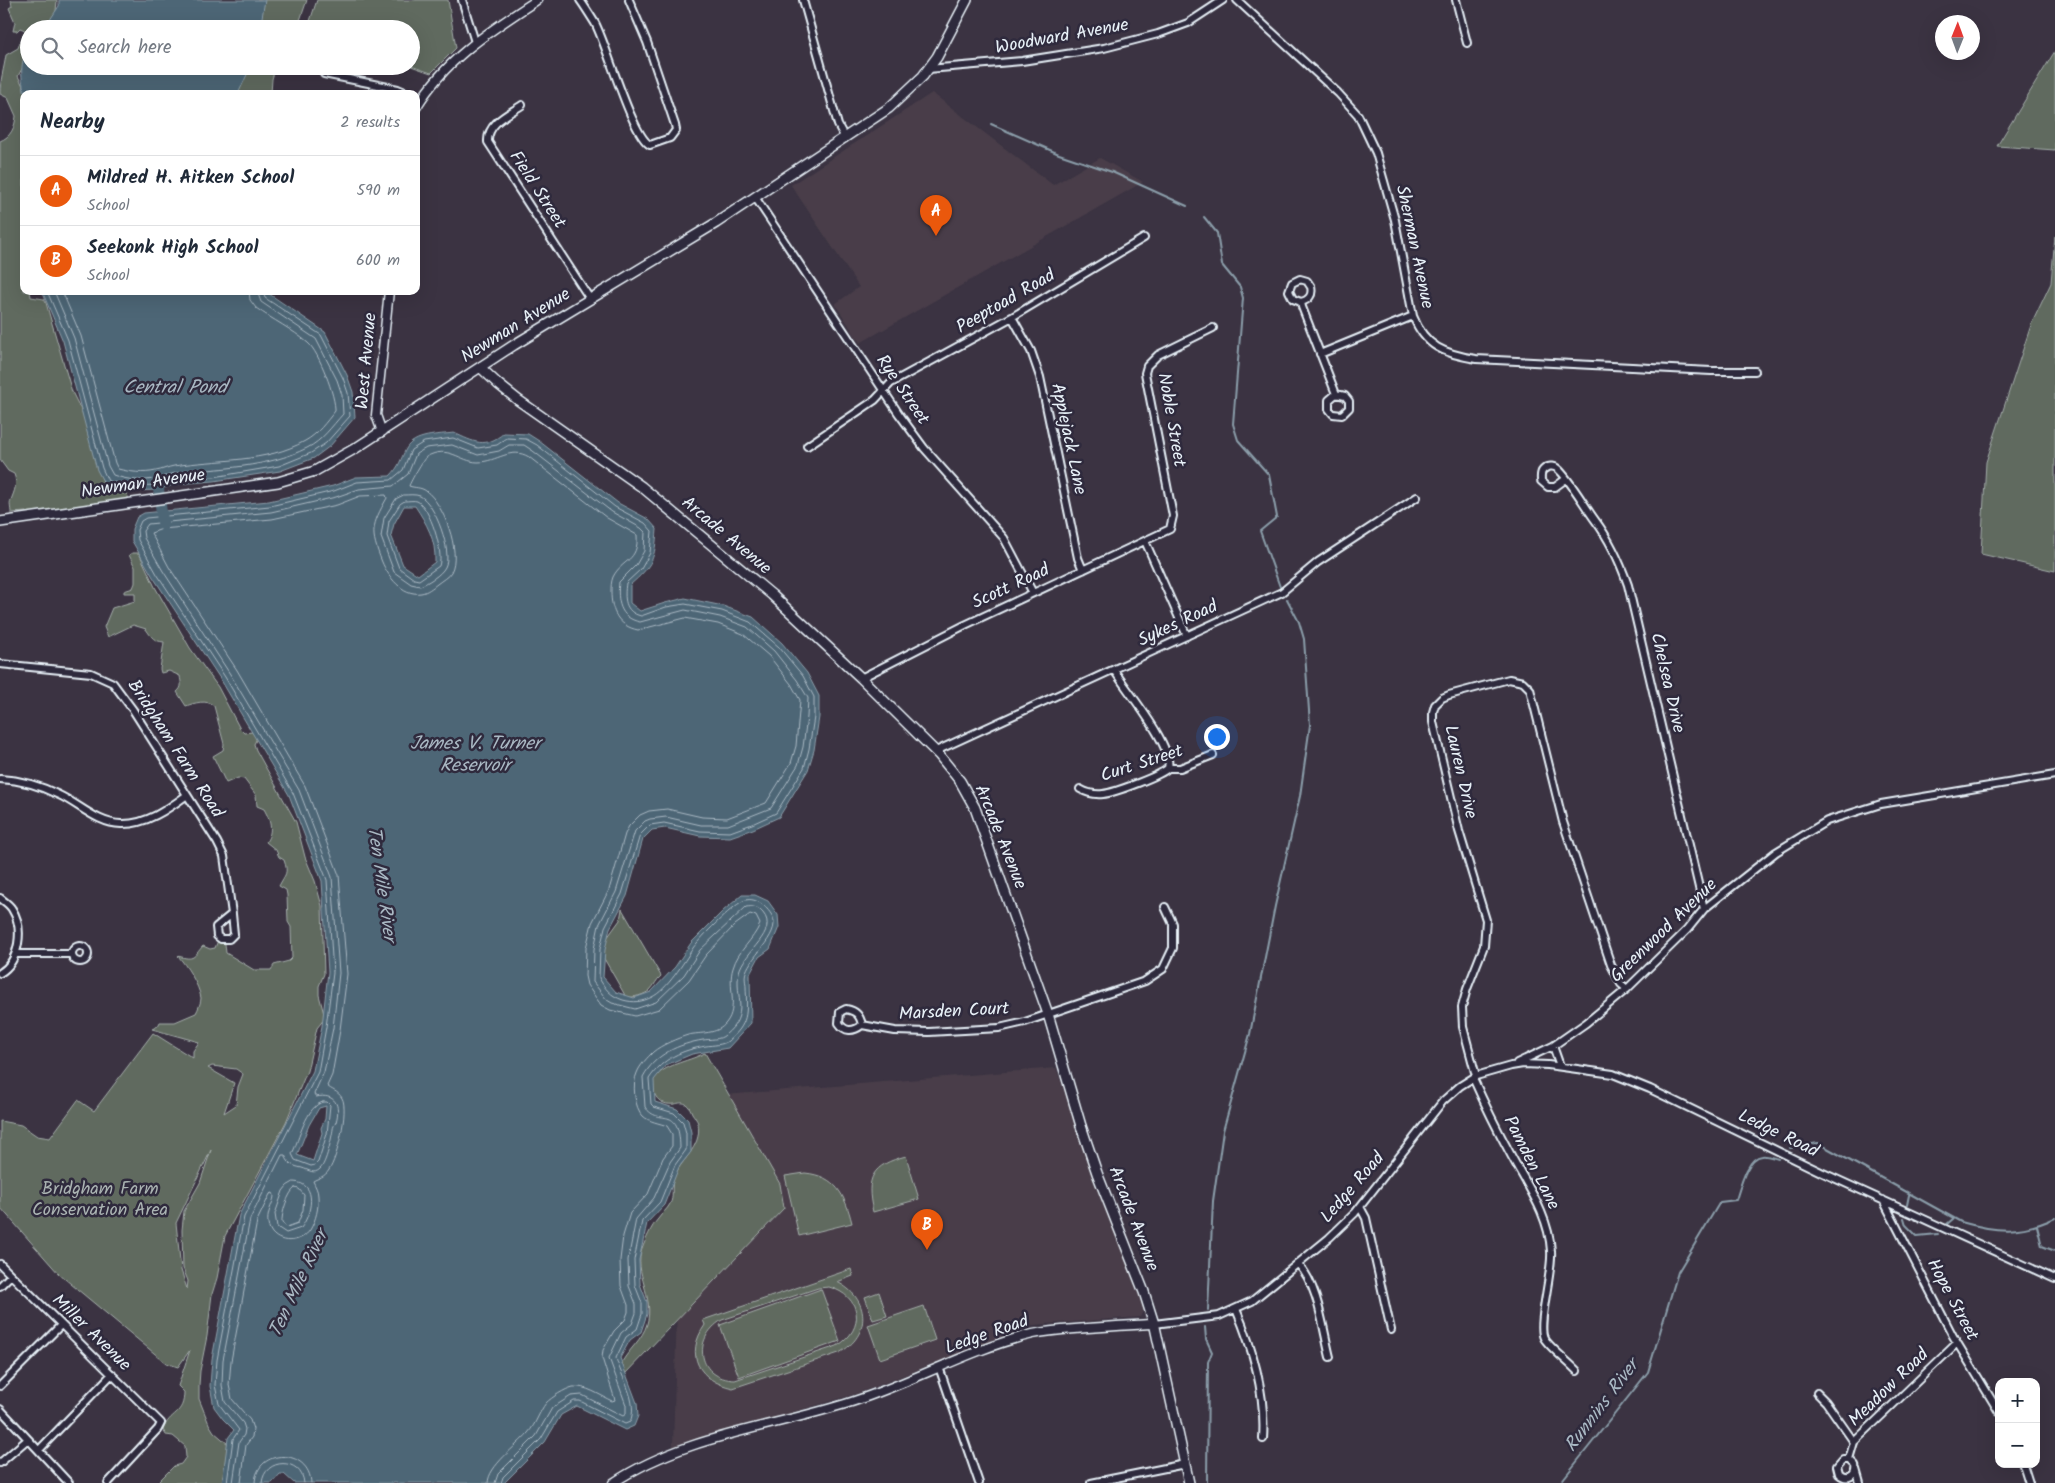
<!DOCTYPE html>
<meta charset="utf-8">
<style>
body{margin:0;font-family:Kalam,sans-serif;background:#f6f6f7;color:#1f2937}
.controls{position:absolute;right:15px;bottom:15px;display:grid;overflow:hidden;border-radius:10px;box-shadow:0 5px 20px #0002}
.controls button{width:45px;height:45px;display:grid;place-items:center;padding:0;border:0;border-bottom:1px solid #e0e1e3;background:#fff;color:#1f2937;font:25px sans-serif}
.compass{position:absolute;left:1935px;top:15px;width:45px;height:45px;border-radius:50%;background:#fff;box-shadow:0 5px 20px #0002;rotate:1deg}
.you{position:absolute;left:1216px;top:736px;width:18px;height:18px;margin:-12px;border:4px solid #fff;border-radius:50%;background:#1a73e8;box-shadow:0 0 0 8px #1a73e833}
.badge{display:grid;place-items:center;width:32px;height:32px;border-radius:50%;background:#ea580c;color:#fff;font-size:16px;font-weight:700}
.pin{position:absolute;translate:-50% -41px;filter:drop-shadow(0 1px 2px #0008)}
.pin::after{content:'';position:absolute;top:26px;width:18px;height:15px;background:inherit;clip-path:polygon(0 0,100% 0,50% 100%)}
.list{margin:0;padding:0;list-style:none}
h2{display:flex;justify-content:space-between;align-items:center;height:65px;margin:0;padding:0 20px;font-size:21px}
h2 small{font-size:16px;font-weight:400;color:#747a83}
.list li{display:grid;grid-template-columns:32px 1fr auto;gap:15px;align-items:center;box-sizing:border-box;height:70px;padding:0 20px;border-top:1px solid #e0e1e3}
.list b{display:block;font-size:19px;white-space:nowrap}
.list p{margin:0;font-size:16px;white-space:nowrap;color:#747a83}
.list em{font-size:16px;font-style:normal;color:#747a83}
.icon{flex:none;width:28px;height:28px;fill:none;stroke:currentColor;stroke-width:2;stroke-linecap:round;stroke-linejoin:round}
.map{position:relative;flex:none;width:2055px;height:1483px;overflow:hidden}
.search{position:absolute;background:#fff;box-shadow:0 5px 20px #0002;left:20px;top:20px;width:400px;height:55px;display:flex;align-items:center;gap:12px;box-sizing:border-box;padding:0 18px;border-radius:28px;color:#747a83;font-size:19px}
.panel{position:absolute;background:#fff;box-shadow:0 5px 20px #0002;left:20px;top:90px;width:400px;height:205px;border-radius:10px}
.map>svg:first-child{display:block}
.built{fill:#493e49}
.green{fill:#616a5e;stroke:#a4aeab;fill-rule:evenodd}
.water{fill:#4d6676;stroke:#8b9eaa;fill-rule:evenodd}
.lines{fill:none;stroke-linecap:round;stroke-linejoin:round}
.shore{stroke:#aab9c4;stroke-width:1}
.stream{stroke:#8b9eaa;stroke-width:2}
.river{stroke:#4d6676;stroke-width:11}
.minor-casing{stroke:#e8f1f8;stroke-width:10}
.tertiary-casing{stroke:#e8f1f8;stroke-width:11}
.secondary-casing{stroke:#e8f1f8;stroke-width:12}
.minor{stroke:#2f2a3d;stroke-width:6}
.tertiary{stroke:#2f2a3d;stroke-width:8}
.secondary{stroke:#2f2a3d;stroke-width:9}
.labels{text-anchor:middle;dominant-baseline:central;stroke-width:5;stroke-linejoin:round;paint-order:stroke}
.street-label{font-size:18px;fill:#e8f1f8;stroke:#2f2a3d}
.park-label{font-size:18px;fill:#abb4b3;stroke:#2f2a3d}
.water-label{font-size:19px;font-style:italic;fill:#aab9c4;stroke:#2f2a3d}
</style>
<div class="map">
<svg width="2055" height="1483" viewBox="0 0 2055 1483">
<rect width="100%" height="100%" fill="#3b3342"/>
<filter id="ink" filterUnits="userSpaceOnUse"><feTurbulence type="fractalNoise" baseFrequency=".02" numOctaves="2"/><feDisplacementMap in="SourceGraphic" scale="10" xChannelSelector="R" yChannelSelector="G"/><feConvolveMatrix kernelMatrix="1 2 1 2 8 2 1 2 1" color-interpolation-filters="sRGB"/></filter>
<g filter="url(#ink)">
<path class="built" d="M932,93L1053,185L1100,158L1143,182L860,343L835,304L859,287L791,185Z
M1056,1068L1144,1309L1140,1317L1032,1325L859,1393L673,1447L677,1309L782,1198L725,1095Z"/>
<path class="green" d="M11,0H57L56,11L51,29H29V56L18,76L27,94H24V291H30L31,297L44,299L46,303L72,392L86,420L102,476L103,486L113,492L127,494L130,503L23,522L26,512L11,513C11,509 9,503 11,500C14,492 18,484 14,474L8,471L0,460V141C11,137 15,127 16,116L8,98L0,94C0,80 4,69 6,55L18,48L25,30L20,28L17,31H13L15,22L9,8L12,6Z
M257,0H307L297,29H258Z
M317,0H448L456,48L431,73L411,66V29H313L308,27Z
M2055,51V150L1997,146Z
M249,66H276L272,79L271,94H232Z
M2055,236V571L1981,554L1986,462L2031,325L2051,283Z
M132,553H139L155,587L190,648L218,687L240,729L244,733L252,732L257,738L254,744L256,750L296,822L305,857L315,881L322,906L324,974L319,986V995L325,1018L317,1028L307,1071L286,1122L225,1236L217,1278L212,1294L207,1336L200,1371L199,1385V1399L209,1424L214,1432L228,1444L222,1483H157L174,1466L181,1464L186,1457L185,1446L173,1436L166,1435L163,1430C170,1411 184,1416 184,1392L178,1386L190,1350L178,1367L166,1363L59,1274L0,1207V1121L21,1125L37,1136L50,1138L78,1100L94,1111L153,1033L193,1058V1051L199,1042L152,1029L158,1026L160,1022H175L196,1013C198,1009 201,1003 201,998C199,985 186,965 178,956C195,961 193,957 203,946L210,949L215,948L219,938L227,941L225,944L226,953L254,970H271L274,965L289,961L292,958L291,927L288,922L287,895L286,890L279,886C285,874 289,874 284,860L279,857L276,850L266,842C274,830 270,820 264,809L257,806L256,795L244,779L238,778L226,783L213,756L223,750L224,744L214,706C207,699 194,703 186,706L177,692C183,687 181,683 180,676L169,671L161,673L160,669L164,642C154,641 152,638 146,629L133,625L108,637L104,627L112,608L135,601V593H124V591L133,588L135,583V567L129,555ZM212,1066L236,1069L243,1074L238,1087L236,1105L224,1113L234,1083L208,1068ZM211,1150L200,1183L184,1211L182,1230L183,1268L188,1281L187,1289L181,1270L176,1223Z
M622,909L661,976C656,980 655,985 650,990C645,995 633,998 626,997L602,955L607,938L620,920Z
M705,1053L780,1184L784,1208L624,1375L622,1362C630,1348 642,1340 647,1324C655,1297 633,1272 642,1249C646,1239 651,1227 658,1219C662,1213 667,1210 670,1204C674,1197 671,1189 673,1181C678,1160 703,1149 698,1123C697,1120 694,1116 692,1113C691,1110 689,1106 686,1104C682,1102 679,1103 675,1104C658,1106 653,1095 651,1081C666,1063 685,1063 705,1053Z
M906,1156L919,1199L873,1212C865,1177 872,1165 906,1156Z
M805,1173C836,1176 845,1195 852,1223L799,1236L785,1176Z
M851,1269L853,1276L837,1282C870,1298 872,1335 839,1353L733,1388C699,1381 684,1355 705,1325L703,1320ZM829,1287C862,1296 866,1329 837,1346L735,1380C698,1379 691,1339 722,1320L818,1288Z
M821,1289L840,1341L739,1377L720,1325Z
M879,1292L887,1316L873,1320L865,1297Z
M924,1306L935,1340L880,1359L868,1325Z"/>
<path class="water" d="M59,0H265L260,29H44L59,6Z
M29,48V66H251L238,94H25C21,80 19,60 29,48Z
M42,291H265L325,332L347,375L353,392L355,417L330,446L314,458L280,471L214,481L176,484L158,490L129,491L105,485L97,470L63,341Z
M454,433C474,442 485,449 504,433L528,434L539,441L618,503L648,519L657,529C655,559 653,565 630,585V603L640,611L665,603L685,598L723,606L753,617L782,643L807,673L819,696V717L814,750L808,770L779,817L753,829L730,837L700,836L665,828L652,830L643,839L627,896L610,928L605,950L603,977L616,992L634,998L651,992L675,967L691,943L723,911L742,895H755L768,901L778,915L779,927L770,949L759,957L750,974L751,1023L728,1048L692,1054L666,1065L654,1080L655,1102L677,1109L688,1120L691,1132V1152L679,1167L664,1205L647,1223L639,1260L640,1284L647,1302V1314L641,1332L630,1340L620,1358L637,1403L638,1416L634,1426L625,1430L577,1406L561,1415L545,1442L504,1483H294L284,1474H280L272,1483H222L228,1438L234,1430L223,1419L214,1407L210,1386L212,1359L239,1215L313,1071L322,1026L328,972L322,881L289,795L221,680L153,577L132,541V529L137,517L144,513L269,501L333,486L356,477L390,476C400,466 400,460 406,449C414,434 439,435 454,433ZM404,506H415C427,524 436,540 435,562L418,575L403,565L391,535L394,524ZM326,1106L325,1119L321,1128L322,1133L313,1161L297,1155L309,1125L319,1108Z"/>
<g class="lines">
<path class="shore" d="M47,291L68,340L102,468L108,481L130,486L156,485L176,479L214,477L279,466L311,453L326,443L350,416L348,393L343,378L321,335L265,298L263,291
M54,291L74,338L108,466L113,475C127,480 143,482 158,478C164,477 170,474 176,473C220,468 267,468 307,448C322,441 332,426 343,414L342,395L337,380L316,339L261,302L257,291
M62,291L81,336L115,463L118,469C130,472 143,474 156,471C162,470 168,467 174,466C217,459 266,463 305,441C318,434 326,422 335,411C336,397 319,352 308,343C292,329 273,320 256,308L250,300L249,291
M404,495C409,495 415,494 420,496C435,503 453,553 445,567C441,575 427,583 420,586L411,584L394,572L381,537L384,518L396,499Z
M405,501C408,501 414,500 417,501C430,507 444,552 439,566L419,580L414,579L399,568L387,536L389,521L400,504Z
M323,1102H327L330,1105L327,1134L318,1162L315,1165L311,1166L295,1160L292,1154C299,1140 306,1106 323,1102Z
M294,1182C319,1183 311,1215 301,1228L286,1233L277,1227L275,1214L283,1191L287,1186Z
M295,1188L299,1189L304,1195L303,1210L298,1223L287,1227L282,1223C281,1215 288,1192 295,1188Z
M227,1483L233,1439L239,1430L219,1404L215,1385L217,1360L244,1217L318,1072L326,1027L333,973L327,880L293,793L225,677L157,574L138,540L137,530L141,521L146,518L270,506L334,491L357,482L391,480L403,470L411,450L424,442L453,438L478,448L497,445L507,438L526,439L537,445L615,507L645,523L652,531L650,553L641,569L626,583C624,598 624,612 641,616L666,607L685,604L722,611L750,622L779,647L803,676L814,697V717L809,749L804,768L776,813L752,824L730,832L700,831L664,823L650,825L640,835L622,894L605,927L600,949L599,978C605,989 611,996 623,1000C634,1003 642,1002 652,997C667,990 684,962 693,948C701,937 731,907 743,901C754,896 765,905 771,914C784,932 751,955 746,972C744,977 746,983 746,987C747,1013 749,1024 728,1041C723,1045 713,1045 706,1046C682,1050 663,1058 649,1079L651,1104L654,1107L674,1113L683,1122L686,1133V1150L675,1165L660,1202L642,1221L634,1260L635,1285L642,1303V1314L637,1329L626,1337L616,1358C621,1377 639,1402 630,1422L625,1424L580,1401H574L557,1412L541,1439L503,1477L501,1483
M233,1483L239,1442L244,1435L245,1429L243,1423L225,1402L222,1385L223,1360L250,1219L282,1155H285C289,1165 293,1166 302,1168C309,1170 314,1175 320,1169C326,1164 332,1137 333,1129C333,1127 335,1124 336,1122C341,1105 335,1093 316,1097L314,1094L324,1072L333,1028L339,973L332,877L299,790L230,674L163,571L144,538L143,531L148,524L271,512L336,497L359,489L393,486L408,474L416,454L426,448L452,445L478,455L499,451L509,445H524L533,451L612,512L641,528L645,532L644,551L636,565L619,582C617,600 619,618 640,622L685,610L720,617L747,627L774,651L797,680L808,698L807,717L803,747L798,765L771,808L728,825H701L666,817L650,819L645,821L635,831L616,892L599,925L594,949L593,982L607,1000L612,1003L635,1009L656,1002L684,975L700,950L746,907C753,906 758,907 763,913C779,932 744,951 739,972C734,997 751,1014 725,1035C720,1040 710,1039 703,1040C679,1044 655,1054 643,1077L645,1107C660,1128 679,1102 680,1148L670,1162L654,1198L636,1219L628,1260L629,1286L636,1304V1313L632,1324L621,1333L609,1358L626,1405V1414L623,1416L582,1395L571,1396L552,1408L536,1436L498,1474L495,1483
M241,1483L246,1445L252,1437L253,1429L250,1420L232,1399L229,1385L231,1361L257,1221L270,1194L273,1193C278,1200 260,1216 272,1233C282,1245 302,1242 310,1230C316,1220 319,1207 318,1196C318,1190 315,1186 313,1181C318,1178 325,1177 329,1170C337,1159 349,1110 342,1098C338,1091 331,1090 327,1086L332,1075L340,1030L347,974L339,875L305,786L237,670L169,567L151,533L162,529L272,519L337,505L360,496L386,495L387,498C371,526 370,532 382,562C388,576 402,596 421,593C427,592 432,588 437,584C442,580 448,577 451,572C462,552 443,503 426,491C421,487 414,488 409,486C410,482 424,458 426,457C449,444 460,462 478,462C497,462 511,446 529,457L607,518L637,535C639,562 622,559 613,577C611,582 611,587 611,592C611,611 618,626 638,630L685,618L718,624L743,634L769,656L791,684L800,700L796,746L791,763L766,803L727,818L702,817L667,809L649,811L640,815L629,826L625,834L609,890L592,923L586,948L585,976L587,985L601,1005L610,1010L635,1016L659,1009L689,980L706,955L735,925L750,914L756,916L760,924C753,941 738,950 733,968C727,986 739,1007 726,1023C717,1035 701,1032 688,1035C678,1038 661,1045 653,1052C648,1057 640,1065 637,1073C632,1083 634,1108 643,1116C649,1122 660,1123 667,1126L672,1134V1146L663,1158L648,1194L630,1213L623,1236L620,1260L621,1286L628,1305V1312L625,1320L614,1331L603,1350L602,1358L615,1400L612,1401C601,1396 585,1385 573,1387C565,1389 552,1397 546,1403C539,1412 536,1424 528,1433C517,1446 488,1466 488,1483
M255,1483C256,1447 310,1448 311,1483
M262,1483C264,1457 302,1457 304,1483"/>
<path class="stream" d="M991,124L1059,154L1112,172L1187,206
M1204,217L1217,233L1222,265L1240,287L1243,298L1233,424L1238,440L1269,475L1277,517L1260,531L1280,587
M1790,1148L1818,1143L1961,1222C1996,1232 2021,1234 2055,1218
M1907,1205L1909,1195
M1904,1218L1906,1225L1917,1236L1938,1234
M1946,1225L1954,1218
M2037,1226L2042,1246L2055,1251
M1208,1310L1213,1201L1223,1131L1250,1034L1275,906L1300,796L1310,725L1304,639L1299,622L1287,599
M1205,1327L1206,1339L1212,1352L1208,1362L1207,1483
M1560,1483L1648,1372L1678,1272L1720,1202L1736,1200C1740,1188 1747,1157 1762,1156C1767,1155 1773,1158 1778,1159"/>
<path class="river" d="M157,477L163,525"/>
<g class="minor-casing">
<path id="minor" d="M462,0L475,42
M580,0C585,7 590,15 595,23C607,45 632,136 650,145L670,138L676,130L675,125L647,42L629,0
M803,0L838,125L845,138
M1237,0L1338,93L1358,115L1376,153L1395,220L1413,316C1425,347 1445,354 1476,359L1711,371H1755
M1456,0L1467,43
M928,69L1022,61L1104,48L1158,34L1188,23L1223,0
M324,74L398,89L410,94
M522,105C509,114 487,123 488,142L590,299
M755,197L899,414L924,448L1004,538L1033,593
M1301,302L1293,299L1289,291L1292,283L1300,279L1307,281L1311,287C1313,295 1309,300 1301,302L1302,307L1336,394L1345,396L1349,401V408L1342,415L1333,414L1329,409V400L1336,394
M1012,317L1031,351L1040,377L1078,558L1083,570
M1320,354L1413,316
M807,446L875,400L891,383L1012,317L1144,238
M1566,479L1555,487H1548L1541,481C1541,477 1540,473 1543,470C1547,466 1554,465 1558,469C1568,477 1586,508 1595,520C1610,540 1620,562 1628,585L1704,909
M1145,541L1187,636
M0,664L91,673L113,683L133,710L217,842L224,856L232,914
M1114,670C1126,690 1174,746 1168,768
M861,678L965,625L1170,529L1173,516L1145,373L1147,366L1158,355L1213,328
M936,751L1282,592L1318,562L1417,497
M0,779C20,780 41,786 59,795C79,804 98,824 121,824C146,825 168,809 187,795
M1080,789C1087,793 1094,795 1103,794C1114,793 1162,775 1168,768H1180L1213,755
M0,898C4,901 9,904 12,909C24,928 20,961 0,973
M232,914L234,934L229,939H221L217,936L216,927Z
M72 954a8 8 0 1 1 16 0a8 8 0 1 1-16 0Z
M17,954H72
M862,1025C860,1015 856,1011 846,1009L840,1012L839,1023C845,1032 853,1032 862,1025L895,1031L929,1032L999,1028L1025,1022L1145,981L1163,969L1173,948V924L1165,907
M1553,1046L1560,1066
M1517,1063L1553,1046L1586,1023L1627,989L1687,930L1704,909L1776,852L1827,821L1881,804L2055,775
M1476,1076L1463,1027L1462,1007L1467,989L1484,946L1486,920L1459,831L1433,722V712L1435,705L1442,698L1449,695L1509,679L1523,682L1530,689L1563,822L1611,965L1621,984L1627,989
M1473,1078C1485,1105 1498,1131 1512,1157C1528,1187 1549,1216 1551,1251C1553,1272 1537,1324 1544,1338C1549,1347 1570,1363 1577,1371
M1883,1200L1953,1336L1999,1412
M1360,1207L1366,1218L1391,1330
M0,1264L161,1423L158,1429L108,1483
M1298,1264C1318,1284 1323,1329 1330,1357
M0,1286L11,1275
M1236,1309C1253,1349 1266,1395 1263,1439
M1154,1324L1219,1316L1252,1301L1329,1238L1355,1213L1443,1101L1460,1086L1476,1076L1511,1066L1523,1064L1548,1065L1613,1074L1650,1089L1821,1172L2055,1279
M939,1367L979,1483
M0,1386L61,1325
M1817,1393L1826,1402L1854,1442
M0,1409L69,1483
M39,1450L112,1374
M1849,1459L1855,1465C1857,1476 1847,1481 1839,1474L1837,1466L1843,1459H1849L1854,1442L1957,1343
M0,1463L28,1439
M2023,1464L2029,1483
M1856,1469L1860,1483
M1091,1483L1185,1464"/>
</g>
<g class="tertiary-casing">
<path id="tertiary" d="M416,108C445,59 491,30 537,0
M382,432L376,415L389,291
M613,1483C682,1437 768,1428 845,1404C909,1385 968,1349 1033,1334C1047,1331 1061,1330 1075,1329C1101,1327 1128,1325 1154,1324"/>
</g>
<g class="secondary-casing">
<path id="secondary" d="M480,367L498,384L518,400L642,487L772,595L861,678L939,755L960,781L975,808L1048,1014L1081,1126L1097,1173L1144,1292L1155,1327L1189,1483
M0,522L278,482L315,471L356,448L514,345L716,223L889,108L923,76L937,57L967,0"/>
</g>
<use href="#minor" class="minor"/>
<use href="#tertiary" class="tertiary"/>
<use href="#secondary" class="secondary"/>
</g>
</g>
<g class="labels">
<g class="street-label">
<text transform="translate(1062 37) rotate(-10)">Woodward Avenue</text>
<text transform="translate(537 190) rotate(57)">Field Street</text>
<text transform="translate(1414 247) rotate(78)">Sherman Avenue</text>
<text transform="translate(1006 302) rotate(-30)">Peeptoad Road</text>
<text transform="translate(516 326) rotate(-32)">Newman Avenue</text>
<text transform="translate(367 361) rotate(-85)">West Avenue</text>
<text transform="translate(902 390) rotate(56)">Rye Street</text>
<text transform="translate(1171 420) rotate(80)">Noble Street</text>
<text transform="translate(1068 439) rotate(78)">Applejack Lane</text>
<text transform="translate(143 484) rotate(-8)">Newman Avenue</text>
<text transform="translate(726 536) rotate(40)">Arcade Avenue</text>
<text transform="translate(1011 587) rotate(-25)">Scott Road</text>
<text transform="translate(1178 624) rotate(-25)">Sykes Road</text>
<text transform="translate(1667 683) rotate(77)">Chelsea Drive</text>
<text transform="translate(175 749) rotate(57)">Bridgham Farm Road</text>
<text transform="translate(1142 764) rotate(-18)">Curt Street</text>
<text transform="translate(1460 772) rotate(77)">Lauren Drive</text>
<text transform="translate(1000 837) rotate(68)">Arcade Avenue</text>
<text transform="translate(1664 931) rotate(-44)">Greenwood Avenue</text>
<text transform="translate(954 1012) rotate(-3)">Marsden Court</text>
<text transform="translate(1778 1134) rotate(26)">Ledge Road</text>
<text transform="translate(1531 1163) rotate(63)">Pamden Lane</text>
<text transform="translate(1353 1188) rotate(-49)">Ledge Road</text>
<text transform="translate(1133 1219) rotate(69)">Arcade Avenue</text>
<text transform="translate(1952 1300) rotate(62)">Hope Street</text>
<text transform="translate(91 1333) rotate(44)">Miller Avenue</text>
<text transform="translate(987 1335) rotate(-19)">Ledge Road</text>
<text transform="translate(1889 1388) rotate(-44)">Meadow Road</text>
</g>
<g class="park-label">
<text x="100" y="1189">Bridgham Farm<tspan x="100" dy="21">Conservation Area</tspan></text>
</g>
<g class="water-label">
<text x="175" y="388">Central Pond</text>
<text x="475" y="744">James V. Turner<tspan x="475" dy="22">Reservoir</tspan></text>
<text transform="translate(381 884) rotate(82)">Ten Mile River</text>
<text transform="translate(299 1284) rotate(-65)">Ten Mile River</text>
<text transform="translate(1602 1406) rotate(-53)">Runnins River</text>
</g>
</g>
</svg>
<div class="controls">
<button>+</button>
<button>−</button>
</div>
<svg class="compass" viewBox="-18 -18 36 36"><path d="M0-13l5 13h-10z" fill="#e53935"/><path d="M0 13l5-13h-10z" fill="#747a83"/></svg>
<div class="you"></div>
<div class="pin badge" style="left:936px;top:236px">A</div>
<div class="pin badge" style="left:927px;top:1250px">B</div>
<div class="search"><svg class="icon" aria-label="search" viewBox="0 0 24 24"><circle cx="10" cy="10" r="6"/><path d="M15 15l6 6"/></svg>Search here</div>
<section class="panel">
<h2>Nearby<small>2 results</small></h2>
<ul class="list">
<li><span class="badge">A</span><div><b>Mildred H. Aitken School</b><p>School</p></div><em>590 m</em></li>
<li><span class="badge">B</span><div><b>Seekonk High School</b><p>School</p></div><em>600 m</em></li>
</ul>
</section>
</div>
